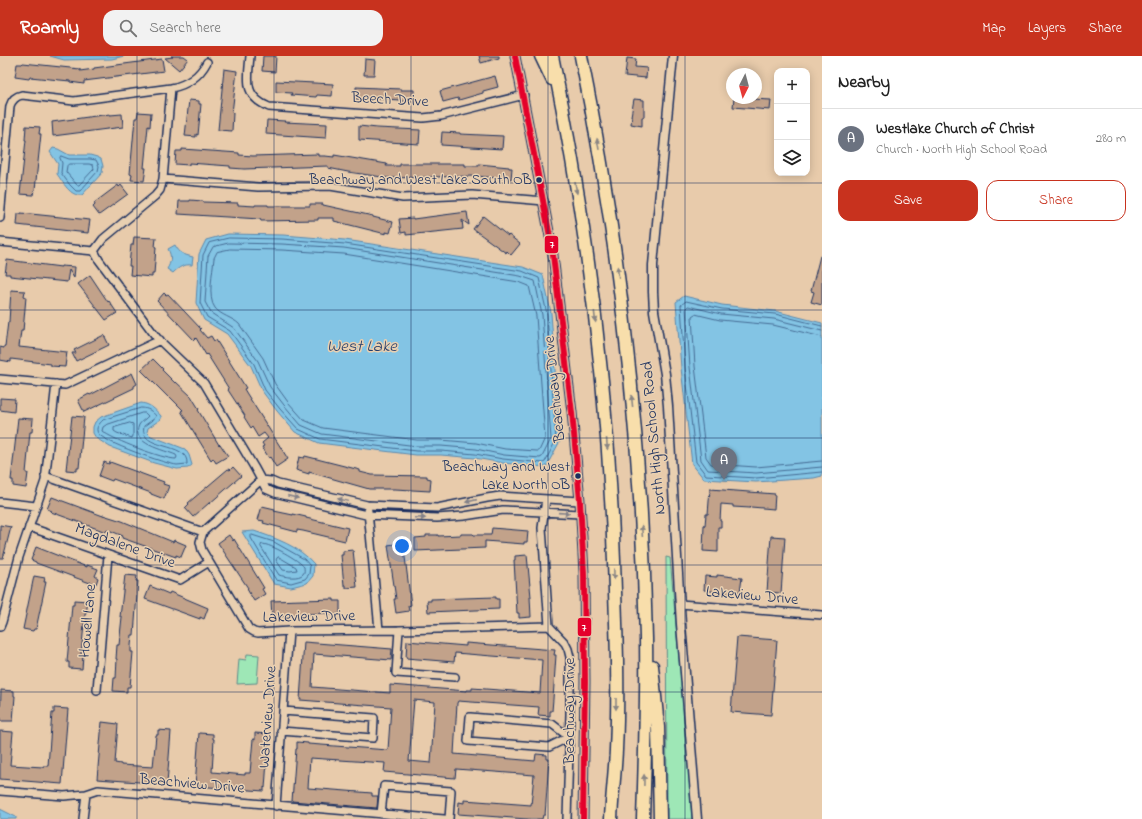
<!DOCTYPE html>
<meta charset="utf-8">
<style>
body{margin:0;font-family:"Indie Flower",sans-serif;background:#f2f2f2;color:#222}
.controls{position:absolute;right:12px;top:12px;display:grid;overflow:hidden;border-radius:8px;box-shadow:0 2px 10px #0003}
.controls button{width:36px;height:36px;display:grid;place-items:center;padding:0;border:0;border-bottom:1px solid #e0e0e0;background:#fff;color:#222;font:20px sans-serif}
.compass{position:absolute;left:726px;top:12px;width:36px;height:36px;border-radius:50%;background:#fff;box-shadow:0 2px 10px #0003;rotate:186deg}
.you{position:absolute;left:402px;top:490px;width:14px;height:14px;margin:-10px;border:3px solid #fff;border-radius:50%;background:#1a73e8;box-shadow:0 0 0 6px #1a73e833}
.badge{display:grid;place-items:center;width:26px;height:26px;border-radius:50%;background:#c8321e;color:#fff;font-size:13px;font-weight:700}
.pin{position:absolute;translate:-50% -33px;filter:drop-shadow(0 1px 2px #0008)}
.pin::after{content:'';position:absolute;top:21px;width:14px;height:12px;background:inherit;clip-path:polygon(0 0,100% 0,50% 100%)}
.list{margin:0;padding:0;list-style:none}
h2{display:flex;justify-content:space-between;align-items:center;height:52px;margin:0;padding:0 16px;font-size:17px}
h2 small{font-size:13px;font-weight:400;color:#767676}
.list li{display:grid;grid-template-columns:26px 1fr auto;gap:12px;align-items:center;box-sizing:border-box;height:60px;padding:0 16px;border-top:1px solid #e0e0e0}
.list b{display:block;font-size:15px;white-space:nowrap}
.list p{margin:0;font-size:13px;white-space:nowrap;color:#767676}
.list em{font-size:13px;font-style:normal;color:#767676}
.actions{display:flex;gap:8px;padding:12px 16px}
.actions a{flex:1;padding:9px 0;border:1px solid #c8321e;border-radius:12px;text-align:center;font-size:14px;color:#c8321e}
.actions .main{background:#c8321e;color:#fff}
.icon{flex:none;width:22px;height:22px;fill:none;stroke:currentColor;stroke-width:2;stroke-linecap:round;stroke-linejoin:round}
.map{position:relative;flex:none;width:822px;height:763px;overflow:hidden}
header{display:flex;align-items:center;gap:24px;box-sizing:border-box;height:56px;padding:0 20px;background:#c8321e;color:#fff}
header strong{font-size:19px}
nav{display:flex;gap:22px;margin-inline-start:auto;font-size:14px}
.search{width:280px;height:36px;background:#f2f2f2;display:flex;align-items:center;gap:10px;box-sizing:border-box;padding:0 14px;border-radius:12px;color:#767676;font-size:15px}
main{display:flex}
aside{flex:1;background:#fff}
.map>svg:first-child{display:block}
.green{fill:#9ee7b6;stroke:#5c8b8a}
.water{fill:#83c4e4;stroke:#5988ae}
.lines{fill:none;stroke-linecap:round;stroke-linejoin:round}
.shore{stroke:#456b94;stroke-width:1}
.building{fill:#c2a28a;stroke:#1b2f5e;fill-rule:evenodd}
.minor-casing{stroke:#1b2f5e;stroke-width:10}
.tertiary-casing{stroke:#1b2f5e;stroke-width:11}
.motorway-casing{stroke:#1b2f5e;stroke-width:15}
.minor{stroke:#e9d0b1;stroke-width:7}
.tertiary{stroke:#e9d0b1;stroke-width:8}
.motorway{stroke:#f8deab;stroke-width:12}
.bus-1-casing{stroke:#e9d0b1;stroke-width:9}
.bus-1{stroke:#e4002b;stroke-width:6}
.oneway{fill:#8a8684}
.oneway2{fill:#828088}
.grid{fill:none;stroke:#1b2f5e;stroke-width:1;stroke-opacity:0.55}
.bus-dot{fill:#1b2f5e;stroke:#e9d0b1;stroke-width:1.5}
.labels{text-anchor:middle;dominant-baseline:central;stroke-width:3;stroke-linejoin:round;paint-order:stroke}
.bus-label{font-size:15px;fill:#1b2f5e;stroke:#e9d0b1;text-anchor:end}
.street-label{font-size:16px;fill:#1b2f5e;stroke:#e9d0b1}
.water-label{font-size:17px;font-style:italic;fill:#253e6b;stroke:#e9d0b1}
.line-badge{stroke:#e9d0b1;stroke-width:1.5}
.badge-label{font-size:11px;text-anchor:middle;font-weight:bold;fill:#fff}
</style>
<header>
<strong>Roamly</strong>
<div class="search"><svg class="icon" aria-label="search" viewBox="0 0 24 24"><circle cx="10" cy="10" r="6"/><path d="M15 15l6 6"/></svg>Search here</div>
<nav><a>Map</a><a>Layers</a><a>Share</a></nav>
</header>
<main>
<div class="map">
<svg width="822" height="763" viewBox="0 0 822 763">
<rect width="100%" height="100%" fill="#e8cbab"/>
<filter id="ink" filterUnits="userSpaceOnUse"><feTurbulence type="fractalNoise" baseFrequency=".025" numOctaves="2"/><feDisplacementMap in="SourceGraphic" scale="8" xChannelSelector="R" yChannelSelector="G"/><feConvolveMatrix kernelMatrix="1 2 1 2 8 2 1 2 1" color-interpolation-filters="sRGB"/></filter>
<g filter="url(#ink)">
<path class="green" d="M666,501L670,502L687,692L692,763H667Z
M247,598L259,599L257,627L237,628L239,603L246,604Z"/>
<path class="water" d="M50,0H124L112,3L64,4Z
M53,92L58,93L69,99H90L97,101L101,103L103,110L102,117L82,139C70,141 63,126 57,118L58,108L50,96Z
M228,178L283,179L345,184L523,211L543,219L551,257L560,385L546,411L503,407L475,402L441,399H416L319,387L295,376L277,355L262,335L251,310L227,278L204,264L196,247L199,198L206,184Z
M175,189C179,197 184,199 193,201L192,209C184,208 179,211 173,217L167,213C171,207 172,200 168,193Z
M684,240L722,249L775,255L822,267V420L814,422L756,426L704,423L692,408L681,312L676,246Z
M141,347C150,348 155,353 161,360V363L148,372L147,376L151,380L185,393L189,399L192,409L188,412L177,413L154,407L110,391L96,382L93,377V371L95,366L101,361Z
M254,475C275,482 299,490 314,508L313,520L307,527L291,531L274,528L242,476Z
M0,753L16,761V763H0Z"/>
<g class="lines">
<path class="shore" d="M61,100L69,103H90L96,104L99,110L98,115L80,135H76L70,129L61,117L62,107L60,102Z
M69,108H89L93,109L94,113L79,129H77L66,116L67,110Z
M229,182L282,183L345,188L522,215L539,222L547,258L556,384L545,406L543,407L503,403L475,398L441,395H416L320,383L298,373L280,353L265,334L254,308L230,275L207,261L200,247L203,199L209,187Z
M229,187L282,188L344,192L520,220L535,225L542,259L551,383L542,401L540,402L504,399L476,393L441,390H417L322,378L301,369L284,349L270,331L258,305L234,272L211,257L205,246L208,200L213,191Z
M230,193L282,194L344,198L519,226L529,230L536,260L545,382L539,395H537L505,393L476,387L441,384H417L323,372L304,364L288,346L275,328L263,302L239,268C233,262 220,259 215,252C207,242 213,214 214,202L217,196Z
M822,270L775,258L722,253L686,245L681,249L685,311L696,406L706,419L756,422L822,416
M822,275L774,263L721,258L688,250L686,252L690,311L701,404L708,414L756,417L822,411
M822,281L773,269L720,264L695,258L692,260L695,310L706,401L711,408L756,411L822,405
M141,352C148,352 152,355 156,360L155,362L144,370C138,395 189,385 187,408C184,408 180,409 177,409C166,408 102,386 98,377C95,372 99,368 103,364Z
M142,357H145L148,360C146,363 141,365 139,369C130,388 165,394 176,399L177,401L176,403C163,403 113,384 102,375L103,371L106,369Z
M130,367L133,368V380L132,382L117,377L114,375V372Z
M252,479L274,486L304,503L310,510L309,518L305,523L291,527L276,524L251,482V480Z
M262,488C271,488 299,504 304,511C304,513 305,516 303,518C299,523 285,521 279,519L261,491Z
M279,501L296,511L297,514L290,515L283,514L276,504L277,502Z"/>
</g>
<path class="building" d="M171,0H184L188,3L179,14L165,2L173,1Z
M263,0H276L275,16L262,15Z
M479,0H499V2L481,7Z
M627,2L636,3L635,11L647,12L646,22L625,20Z
M162,3L164,15L84,25V28L70,26V25L30,21L29,23L15,21L17,8H22L23,7L80,13V15L94,13V12Z
M365,3L375,4L374,19H364Z
M224,13L237,15L232,57H233L232,75L218,74Z
M495,20L498,31L483,35V37L459,44L458,42L443,46L440,35Z
M276,25L333,28L332,40L317,39L316,41L291,39L292,37L276,36Z
M356,31L401,33V34H414V46L400,45V44L369,42V43H356Z
M734,42L771,44L770,54L733,51Z
M634,43L644,44V61H642V70L631,68L632,60H631Z
M189,44L199,45V48H201L198,79L196,78V81L185,80Z
M138,56L151,57L150,71L148,70L144,112H146L144,125L131,124L132,119L130,118L135,62H137Z
M110,58V59L122,58L123,71L53,80L52,66Z
M267,64L285,65L284,66L327,68L326,82L266,78Z
M26,70L40,71L39,78H41L35,134H34L33,139L20,138L26,84H25Z
M359,70L377,72L420,74L419,88L359,84Z
M442,76L460,77V78L503,80L502,93L441,89Z
M182,93L239,97V99L253,100L318,98V100H325L334,101V99L387,108L386,110H400V108H465V110H479V108L509,111V112H512L511,123L475,120L389,122L348,116L328,112V110L244,113L230,112V110L189,107V109L175,108L176,95H182Z
M118,129L119,131L121,129L128,138L99,159L93,151L95,149L94,147Z
M190,144L203,145V146L238,147V149L255,150V149H268V150H310V148H323V149L373,160V161L393,166L390,177L386,176V178L334,165V162H318V164L261,165L260,163L178,158L179,145H190Z
M467,156L469,169L462,164L463,173L406,179V176L401,177L399,163L413,162V163Z
M21,157L90,164L88,177L17,169L18,158H21Z
M483,160L508,180L509,179L520,188L511,199L507,195L506,197L473,173Z
M134,181L156,182L155,191H156L154,218H152V221L130,219L131,210H129L131,189H133Z
M820,200H822V249L811,246L814,236L811,235Z
M7,204L61,211V210L75,211L74,222L69,214L67,226L10,220V218H5Z
M90,219L108,246L109,245L117,257L106,264L78,228Z
M11,234L25,235L24,240L26,241L23,275H21L19,291L67,296L65,311L51,310V308L11,303V306L0,304V291L4,292V290H5L8,266H9Z
M164,237L166,239L168,238L201,273L200,274L207,282L211,280L214,285L216,284L246,332L244,333L247,338L288,403L276,411L270,401L269,402L262,391L264,390L262,387L268,382L264,377L258,381L252,371L251,372L244,361L245,360L228,334L229,333L207,298L206,299L196,282L194,284L157,245Z
M104,279L109,289L76,305L72,297H76L74,294Z
M153,303L163,313L162,314L175,327L176,326L191,340L199,353L198,354L219,389L220,388L228,400L216,407L213,402L211,404L181,355L183,354L171,342L170,343L141,314Z
M132,317L137,328L134,330V332L84,356L78,344L89,338L90,339Z
M0,342L15,343L14,356L0,354Z
M72,360L84,361L79,412H77V415L66,414Z
M18,362L33,363L32,376H30L26,417H28L26,432L13,430V424H11Z
M305,400L360,414V416L372,419L427,420V422L431,423L430,435L395,433H369L309,416V418L296,414L299,401L304,402Z
M104,406L109,408L110,406L164,426L163,428L169,430L164,443L151,438V437L113,423L112,425L99,420Z
M233,411L241,420L209,448V447L193,461L185,452L189,448L188,447L228,413L230,414Z
M710,433L775,438L774,453L751,451L750,452L733,451V449L721,448L720,465H721V471H718V496L703,495L704,469H705L706,458H708Z
M52,441L103,460V459L122,465L173,486L174,484L186,489L181,501L176,499V501L122,482L123,480L111,475L106,474V476L51,456L52,455L47,453Z
M262,450L275,453L274,455L293,459V458L306,461V462L348,472L345,485L303,475L297,474V476L263,467L264,465L258,464Z
M0,469L11,471L3,502H0Z
M492,472L528,475L527,486H524V488L485,485V492L415,495V482L426,481V479H438V480L461,479V478H473L474,479H491Z
M229,479L233,485L234,483L264,532L262,533L265,538L254,545L247,533L248,532L218,487Z
M771,480L785,481L781,537L767,536Z
M401,487L402,493H404L411,549L408,550L409,555L396,557L394,543H396L388,489Z
M36,491L87,511V509L98,513L95,520L98,522L96,528L90,526V527L36,507V506L31,504Z
M353,494L357,531L346,532V529H344L341,499H343V495Z
M527,499L531,541H530L531,561L519,562V557H517L514,504H515V500Z
M125,519L137,520L136,525H138L134,579H132L131,590V596H133L130,631H127V636L113,635L114,622H116L117,603H116L117,589H119L122,561H120Z
M717,519L742,522L740,536H732L731,538L704,534L705,520L717,521Z
M34,520L45,522L44,526H46L36,573H34L33,575L23,573Z
M150,530L169,538L170,536L208,552L204,563L200,561V563L145,543Z
M496,541V543H499V553L428,556L427,545H431V543Z
M334,543V545H340V558L327,559V557L285,559L286,560L272,561L271,545Z
M74,544L88,545L86,558H85L81,599H83L82,613L69,612V606H67L72,549H74Z
M737,581L777,584L771,659L731,656Z
M407,585L466,590V587L555,594L554,599H556L553,643L552,655H550V660L538,659L539,651L458,645L457,647L454,698L535,705L536,698L547,699V703H549L546,747L545,759H543L542,763H527L458,758L459,746L464,747V744L531,749L534,719L456,713L455,722L384,716L385,707L310,702L308,732L372,737V740H378L377,752L292,745L296,693H297V686L308,687V688L388,694L391,651L300,644L304,586L392,593L391,604L314,598L312,631L390,637V629L467,635V634H472V632L540,637L542,604L455,597L454,606L406,602ZM414,644L435,646L431,707L409,705Z
M1,634L14,635V640H15L13,665H0Z
M54,652L68,653L62,728L0,723V675L13,676L10,709L43,711V710H48L52,657H54Z
M102,666L118,668L115,707L121,708V709L153,711L156,679H158V674L171,675L167,728L97,723Z
M199,677L213,678V683H214L212,716L245,719V717H250L253,683L255,684V677L269,678L265,732L264,731V735L195,730Z"/>
<g class="lines">
<g class="minor-casing">
<path id="minor" d="M250,0C248,23 243,40 269,51L423,62L441,60L524,39
M163,123L258,131L330,130L403,142L472,139L544,145
M0,162L10,50C12,44 16,40 22,39L74,45L171,32C187,29 199,21 207,6
M0,186L94,195
M94,195L99,204L157,282L204,327L254,411L266,433L275,437L366,459L437,462L464,460L503,454L580,458
M94,195L103,183L155,140L160,134L163,123L171,32
M0,323L65,329L160,284
M45,420L203,476
M261,424L203,476L200,486L202,494L249,573L254,576L258,577L289,575L399,574L549,570
M261,424L271,425L278,428L367,449L437,452L487,442L500,440L580,445
M546,443L542,472L549,570L565,587L568,593L570,601V658L567,763
M0,446L36,450
M368,455L379,574
M29,471L180,524L209,506
M680,548L822,559
M0,571L2,566L19,501L45,425L56,328
M399,574L396,617L455,621
M97,634L108,499
M470,661L552,668L569,681L549,691L468,685Z
M281,675L373,682L374,662L283,655
M0,735L64,740L86,738L98,734L444,763
M276,750L289,575
M381,758L384,730L451,735L449,763
M83,763L86,738"/>
</g>
<g class="tertiary-casing">
<path id="tertiary" d="M515,0L552,191L572,356L580,445L584,517L585,626L583,763
M673,0L653,209V236L654,255L665,318L668,350L681,568L697,763"/>
</g>
<g class="motorway-casing">
<path id="motorway" d="M541,0L552,23
M552,0C587,166 608,335 614,505C616,568 619,631 616,694C615,717 612,740 611,763
M581,0C620,191 642,386 646,582C647,642 645,703 643,763
M652,610L658,671L660,763"/>
</g>
<use href="#minor" class="minor"/>
<use href="#tertiary" class="tertiary"/>
<use href="#motorway" class="motorway"/>
<g class="bus-1-casing">
<path id="bus-1" d="M515,0L552,191L572,356L580,445L584,517L585,626L583,763"/>
</g>
<use href="#bus-1" class="bus-1"/>
</g>
<defs><path id="oneway-solid" d="M-6-.8H1V-3.2L6.5 0L1 3.2V.8H-6Z"/></defs>
<g class="oneway">
<use href="#oneway-solid" transform="translate(598 88) rotate(-100)"/>
<use href="#oneway-solid" transform="translate(576 132) rotate(80)"/>
<use href="#oneway-solid" transform="translate(618 216) rotate(-97)"/>
<use href="#oneway-solid" transform="translate(595 261) rotate(83)"/>
<use href="#oneway-solid" transform="translate(632 345) rotate(-96)"/>
<use href="#oneway-solid" transform="translate(607 388) rotate(85)"/>
<use href="#oneway-solid" transform="translate(642 475) rotate(-94)"/>
<use href="#oneway-solid" transform="translate(614 518) rotate(88)"/>
<use href="#oneway-solid" transform="translate(616 648) rotate(90)"/>
<use href="#oneway-solid" transform="translate(644 724) rotate(-89)"/>
</g>
<g class="oneway2">
<use href="#oneway-solid" transform="translate(293 441) rotate(13)"/>
<use href="#oneway-solid" transform="translate(343 444) rotate(-166)"/>
<use href="#oneway-solid" transform="translate(471 445) rotate(167)"/>
<use href="#oneway-solid" transform="translate(564 457) rotate(4)"/>
<use href="#oneway-solid" transform="translate(420 462) rotate(3)"/>
</g>
</g>
<path class="grid" d="M137,0V763M274,0V763M411,0V763M548,0V763M685,0V763M0,127H822M0,254H822M0,382H822M0,509H822M0,636H822"/>
<g class="bus-dot">
<circle cx="539" cy="124" r="3.5"/>
<circle cx="578" cy="420" r="3.5"/>
</g>
<g class="labels">
<g class="bus-label">
<text x="532" y="124">Beachway and West Lake South OB</text>
<text x="570" y="411">Beachway and West<tspan x="570" dy="18">Lake North OB</tspan></text>
</g>
<g class="street-label">
<text transform="translate(390 44) rotate(3)">Beech Drive</text>
<text transform="translate(555 333) rotate(-96)">Beachway Drive</text>
<text transform="translate(654 382) rotate(-95)">North High School Road</text>
<text transform="translate(125 490) rotate(20)">Magdalene Drive</text>
<text transform="translate(752 540) rotate(5)">Lakeview Drive</text>
<text transform="translate(309 561) rotate(-1)">Lakeview Drive</text>
<text transform="translate(88 565) rotate(-85)">Howell Lane</text>
<text transform="translate(570 655) rotate(-90)">Beachway Drive</text>
<text transform="translate(268 661) rotate(-86)">Waterview Drive</text>
<text transform="translate(192 728) rotate(5)">Beachview Drive</text>
</g>
<g class="water-label">
<text x="362" y="290">West Lake</text>
</g>
</g>
<g class="line-badge">
<rect x="544" y="179" width="15" height="19" rx="4" fill="#e4002b"/>
<rect x="577" y="561" width="15" height="20" rx="4" fill="#e4002b"/>
</g>
<g class="badge-label">
<text x="552" y="192">7</text>
<text x="584" y="575">7</text>
</g>
</svg>
<div class="controls">
<button>+</button>
<button>−</button>
<button><svg class="icon" aria-label="layers" viewBox="0 0 24 24"><path d="M12 4l9 5-9 5-9-5zM3 14l9 5 9-5"/></svg></button>
</div>
<svg class="compass" viewBox="-18 -18 36 36"><path d="M0-13l5 13h-10z" fill="#e53935"/><path d="M0 13l5-13h-10z" fill="#767676"/></svg>
<div class="you"></div>
<div class="pin badge" style="left:724px;top:424px;background:#6b7280">A</div>
</div>
<aside>
<h2>Nearby<small></small></h2>
<ul class="list">
<li><span class="badge" style="background:#6b7280">A</span><div><b>Westlake Church of Christ</b><p>Church · North High School Road</p></div><em>280 m</em></li>
</ul>
<div class="actions"><a class="main">Save</a><a>Share</a></div>
</aside>
</main>
